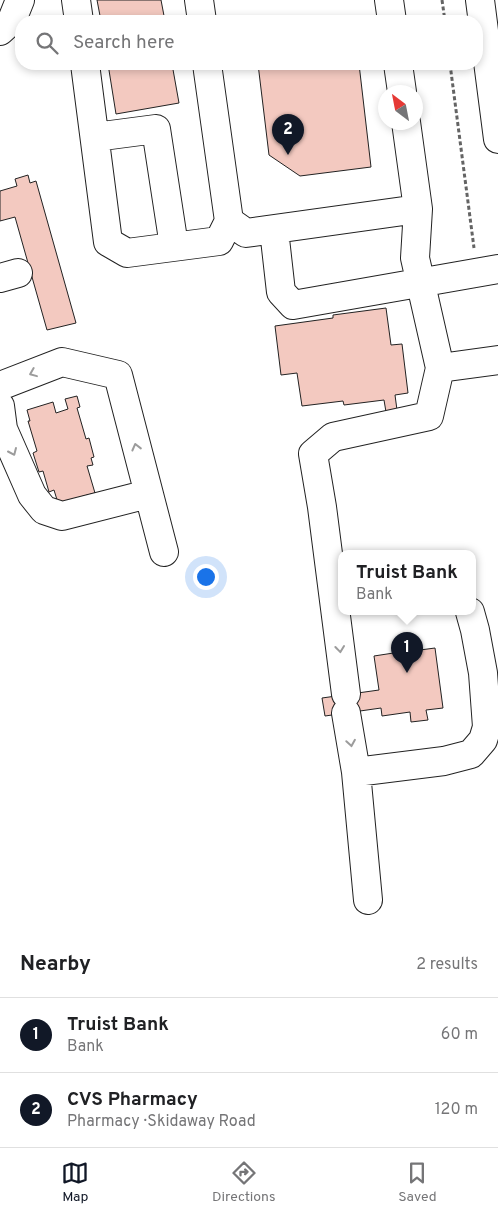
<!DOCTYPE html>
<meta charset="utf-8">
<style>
body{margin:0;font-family:Overpass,sans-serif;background:#f2f2f2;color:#202124}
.compass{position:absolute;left:378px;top:85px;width:45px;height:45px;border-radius:50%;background:#fff;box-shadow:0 2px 8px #0003;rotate:328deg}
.you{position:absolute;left:205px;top:576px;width:18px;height:18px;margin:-12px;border:4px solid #fff;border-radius:50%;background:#1a73e8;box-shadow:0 0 0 8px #1a73e833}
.badge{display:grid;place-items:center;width:32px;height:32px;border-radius:50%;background:#111827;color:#fff;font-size:16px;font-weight:700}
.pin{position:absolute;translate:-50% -41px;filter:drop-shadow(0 1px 2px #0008)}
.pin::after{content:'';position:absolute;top:26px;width:18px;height:15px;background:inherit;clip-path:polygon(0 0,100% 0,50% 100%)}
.popup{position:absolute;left:338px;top:550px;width:138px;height:65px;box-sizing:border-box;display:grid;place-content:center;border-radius:10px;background:#fff;filter:drop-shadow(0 1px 4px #0005);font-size:16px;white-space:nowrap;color:#757577}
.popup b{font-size:19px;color:#202124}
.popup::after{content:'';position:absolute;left:50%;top:100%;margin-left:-10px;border:10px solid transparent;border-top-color:#fff}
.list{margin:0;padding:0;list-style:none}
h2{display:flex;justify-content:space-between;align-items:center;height:65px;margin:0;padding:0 20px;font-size:21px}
h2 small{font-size:16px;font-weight:400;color:#757577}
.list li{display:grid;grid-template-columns:32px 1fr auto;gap:15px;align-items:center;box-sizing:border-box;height:75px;padding:0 20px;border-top:1px solid #e0e0e0}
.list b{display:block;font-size:19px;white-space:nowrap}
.list p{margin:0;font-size:16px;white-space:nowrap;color:#757577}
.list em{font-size:16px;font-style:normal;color:#757577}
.icon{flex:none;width:28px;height:28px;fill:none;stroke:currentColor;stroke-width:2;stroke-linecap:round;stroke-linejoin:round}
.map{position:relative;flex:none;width:498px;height:932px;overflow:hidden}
.search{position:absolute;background:#fff;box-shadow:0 2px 8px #0003;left:15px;right:15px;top:15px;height:55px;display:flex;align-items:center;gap:12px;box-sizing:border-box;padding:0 18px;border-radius:20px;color:#757577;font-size:19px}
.sheet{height:215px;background:#fff}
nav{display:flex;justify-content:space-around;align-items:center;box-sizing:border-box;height:70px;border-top:1px solid #e0e0e0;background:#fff;font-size:14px;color:#757577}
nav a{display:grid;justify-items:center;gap:2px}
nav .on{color:#111827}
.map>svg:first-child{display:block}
.building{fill:#f3c9c0;stroke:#222}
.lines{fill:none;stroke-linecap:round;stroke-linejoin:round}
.minor-casing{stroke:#222;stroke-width:30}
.major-casing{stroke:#222;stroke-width:30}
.path{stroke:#646464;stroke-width:3;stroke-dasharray:4 2.5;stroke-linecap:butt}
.minor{stroke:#fff;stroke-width:28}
.major{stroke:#fff;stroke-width:28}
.oneway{stroke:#9c9c9c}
</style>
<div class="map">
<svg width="498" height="932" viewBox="0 0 498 932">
<rect width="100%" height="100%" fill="#fff"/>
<path class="building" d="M97,0H161L165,21H101Z
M108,64H172L179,103L116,114Z
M258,64H359L371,167L300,176L269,155Z
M28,175L30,183L36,181L76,323L47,330L15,217L0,221V191L17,186L15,179Z
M386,308L391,345L402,344L408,393L395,395L397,410L386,412L384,400L344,405L343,401L302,406L297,373L281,375L275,326L333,318V315Z
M77,396L80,407L77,408L86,439L89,438L94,457L91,458L93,465L87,466L95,493L58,503L54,490L49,492L43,471L39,472L33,453L37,451L28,421H30L27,410L53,402L56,413L68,409L65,399Z
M418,639L420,650L435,648L443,708L426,710L428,720L411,722L410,712L382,716L381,708L325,716L322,698L379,690L374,656L400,652L399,642Z"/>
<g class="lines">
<g class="minor-casing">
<path id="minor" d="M76,0L79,21
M199,0L202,21
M389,0L392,21
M0,31L12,20L20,0
M85,64L108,242L127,253L219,241L229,221
M207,64L229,221L246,233L418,209
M398,64L402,92
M95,137L156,129L174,246
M274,230L281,292L293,305L498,269
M0,278L18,273
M440,368L498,360
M0,386L62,362L118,375L164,552
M0,406L3,429L32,495L44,510L62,516L148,494
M346,694L322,507L313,454L333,437L429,416L440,368L415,258L418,209L406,122
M346,713L356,772L368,900
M356,772L444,761L471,754L483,740L487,727L483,673L475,630L470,612"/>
</g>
<g class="major-casing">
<path id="major" d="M480,0L498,139"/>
</g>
<path class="path" d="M442,0L445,21
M450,64L474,248"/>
<use href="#minor" class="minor"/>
<use href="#major" class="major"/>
</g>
<defs><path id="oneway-chevron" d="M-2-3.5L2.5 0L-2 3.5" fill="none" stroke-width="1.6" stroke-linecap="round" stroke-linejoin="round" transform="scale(1.25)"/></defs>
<g class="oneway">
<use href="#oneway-chevron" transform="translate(33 373) rotate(158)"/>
<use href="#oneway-chevron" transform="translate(136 447) rotate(-104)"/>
<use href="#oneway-chevron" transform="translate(13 452) rotate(66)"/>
<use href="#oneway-chevron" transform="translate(340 649) rotate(83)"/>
<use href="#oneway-chevron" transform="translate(351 743) rotate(81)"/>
</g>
</svg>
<svg class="compass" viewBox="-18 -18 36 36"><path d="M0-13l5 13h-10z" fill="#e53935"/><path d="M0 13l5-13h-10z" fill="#757577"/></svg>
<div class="you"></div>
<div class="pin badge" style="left:407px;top:673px">1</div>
<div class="popup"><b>Truist Bank</b>Bank</div>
<div class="pin badge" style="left:288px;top:155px">2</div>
<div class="search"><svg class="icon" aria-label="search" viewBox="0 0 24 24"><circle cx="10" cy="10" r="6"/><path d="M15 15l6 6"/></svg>Search here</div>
</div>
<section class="sheet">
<h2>Nearby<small>2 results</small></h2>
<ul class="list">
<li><span class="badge">1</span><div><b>Truist Bank</b><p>Bank</p></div><em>60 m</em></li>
<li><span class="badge">2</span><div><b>CVS Pharmacy</b><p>Pharmacy · Skidaway Road</p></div><em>120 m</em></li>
</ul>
</section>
<nav>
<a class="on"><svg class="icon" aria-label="map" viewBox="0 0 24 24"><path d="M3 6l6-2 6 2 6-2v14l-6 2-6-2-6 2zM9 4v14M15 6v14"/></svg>Map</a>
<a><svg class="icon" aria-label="directions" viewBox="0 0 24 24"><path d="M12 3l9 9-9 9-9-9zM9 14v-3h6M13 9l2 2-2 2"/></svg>Directions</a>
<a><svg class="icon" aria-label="saved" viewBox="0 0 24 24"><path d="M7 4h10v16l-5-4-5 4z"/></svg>Saved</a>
</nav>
